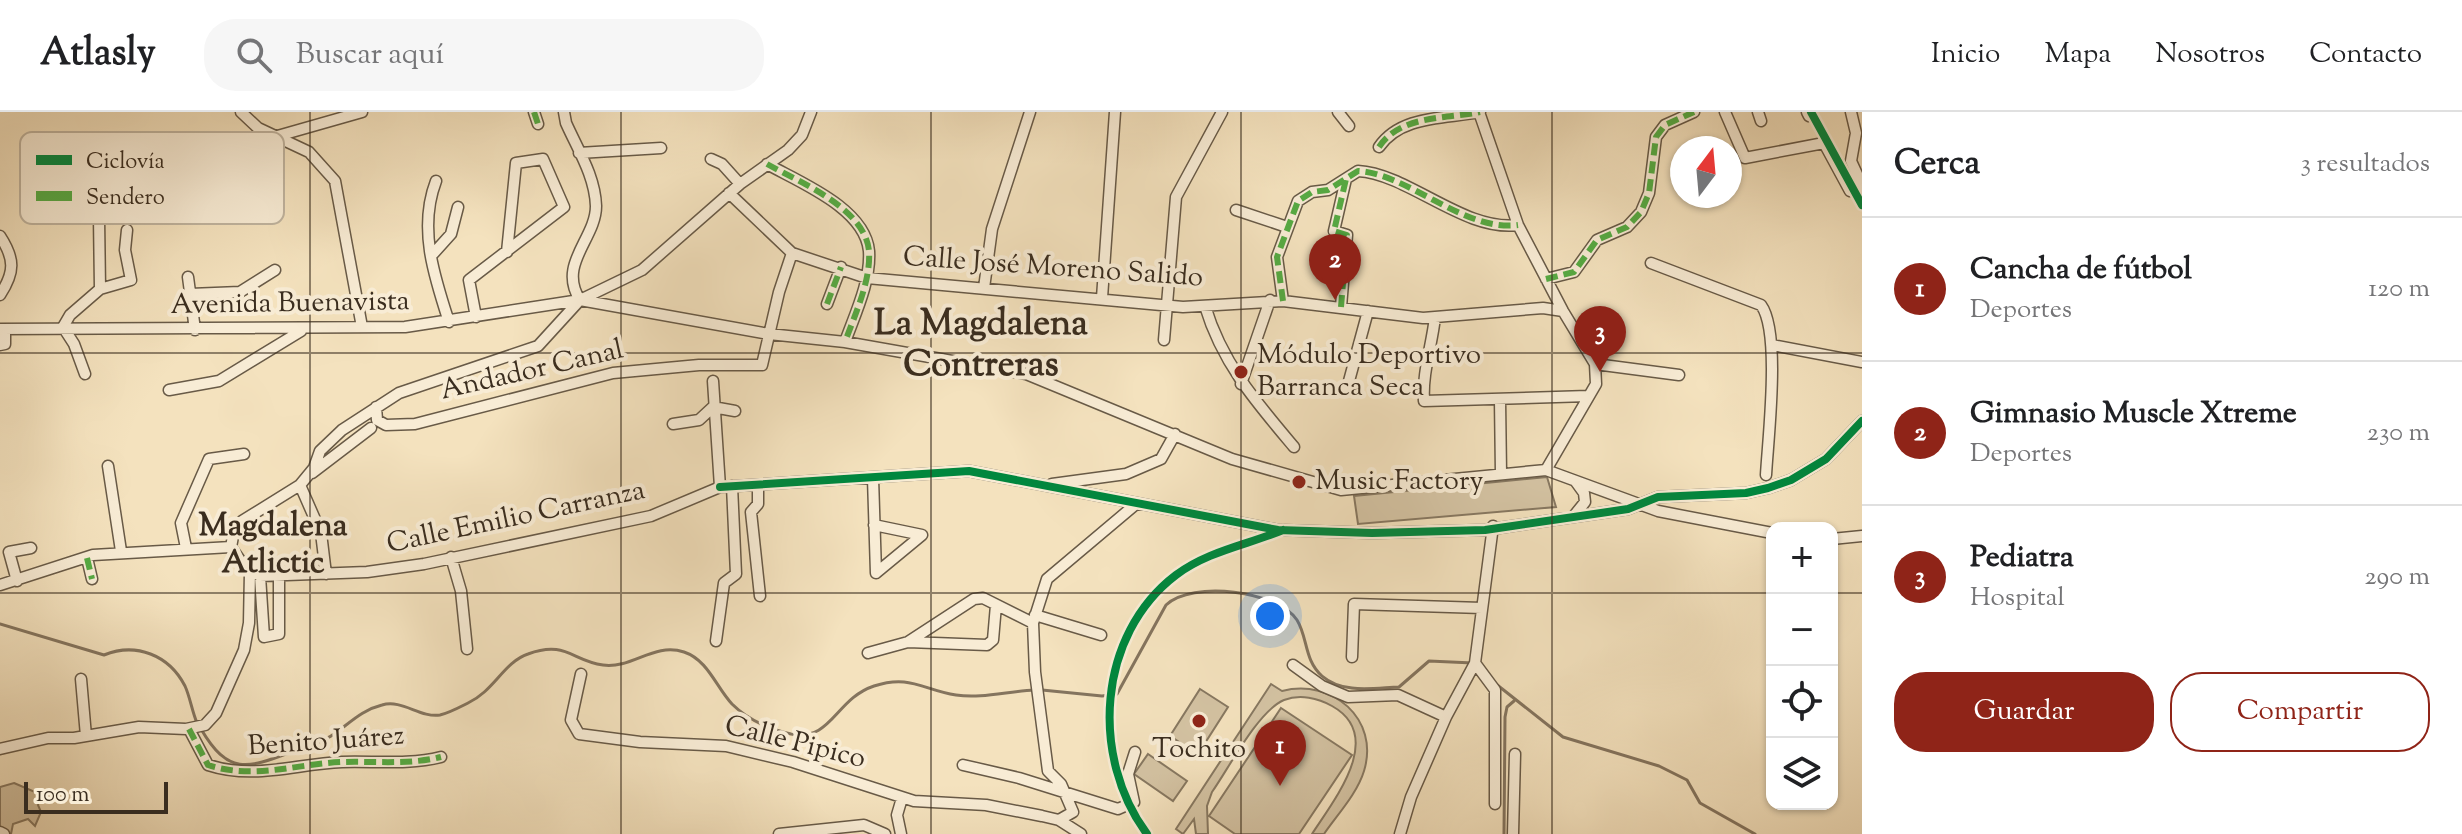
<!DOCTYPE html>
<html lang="es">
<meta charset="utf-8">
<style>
body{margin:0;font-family:"Sorts Mill Goudy",serif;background:#f6f6f6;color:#202124}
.controls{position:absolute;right:24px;bottom:24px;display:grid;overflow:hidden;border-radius:16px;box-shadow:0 2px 6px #0004}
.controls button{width:72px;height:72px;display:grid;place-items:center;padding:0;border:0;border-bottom:2px solid #e0e0e0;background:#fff;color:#202124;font:40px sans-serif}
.compass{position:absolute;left:1670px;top:24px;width:72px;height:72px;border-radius:50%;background:#fff;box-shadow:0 2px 6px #0004;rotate:16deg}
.scale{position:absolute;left:24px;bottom:20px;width:144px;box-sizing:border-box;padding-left:8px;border:4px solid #3a2d1f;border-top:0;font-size:22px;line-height:28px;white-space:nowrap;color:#3a2d1f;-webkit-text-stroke:6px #f8ecd5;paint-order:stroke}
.you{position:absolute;left:1270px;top:504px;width:28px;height:28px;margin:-20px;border:6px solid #fff;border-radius:50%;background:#1a73e8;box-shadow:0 0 0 12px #1a73e833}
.badge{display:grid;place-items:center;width:52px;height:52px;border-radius:50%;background:#8f2418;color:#fff;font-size:26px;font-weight:700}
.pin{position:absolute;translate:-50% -66px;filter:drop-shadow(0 2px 4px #0008)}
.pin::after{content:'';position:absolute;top:42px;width:28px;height:24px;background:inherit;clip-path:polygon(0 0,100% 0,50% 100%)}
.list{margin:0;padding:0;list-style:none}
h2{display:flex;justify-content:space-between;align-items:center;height:104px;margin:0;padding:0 32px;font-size:34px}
h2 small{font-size:26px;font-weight:400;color:#757577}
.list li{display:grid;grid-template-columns:52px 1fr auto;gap:24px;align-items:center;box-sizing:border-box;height:144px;padding:0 32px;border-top:2px solid #e0e0e0}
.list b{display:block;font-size:30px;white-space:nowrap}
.list p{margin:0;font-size:26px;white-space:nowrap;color:#757577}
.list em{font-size:26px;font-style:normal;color:#757577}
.actions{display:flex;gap:16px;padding:24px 32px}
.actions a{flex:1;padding:18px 0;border:2px solid #8f2418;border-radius:32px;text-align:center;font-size:28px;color:#8f2418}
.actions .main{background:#8f2418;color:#fff}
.icon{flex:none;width:44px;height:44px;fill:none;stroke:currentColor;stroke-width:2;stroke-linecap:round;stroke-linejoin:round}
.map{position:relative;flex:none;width:1862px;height:722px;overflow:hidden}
header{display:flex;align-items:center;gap:48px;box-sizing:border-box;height:112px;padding:0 40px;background:#fff;border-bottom:2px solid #e0e0e0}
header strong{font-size:38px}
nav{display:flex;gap:44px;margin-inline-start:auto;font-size:28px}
.search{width:560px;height:72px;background:#f6f6f6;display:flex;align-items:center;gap:20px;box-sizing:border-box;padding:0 28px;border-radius:32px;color:#757577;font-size:30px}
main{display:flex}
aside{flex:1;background:#fff}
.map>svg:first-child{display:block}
.green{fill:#d4c3a3;stroke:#877861;stroke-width:2}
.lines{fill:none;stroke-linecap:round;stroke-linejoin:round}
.stream{stroke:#84745e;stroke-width:3}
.minor-casing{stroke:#685a47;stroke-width:13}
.minor{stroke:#f8ecd5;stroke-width:10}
.quiet{stroke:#55ab43;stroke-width:6;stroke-dasharray:12 6;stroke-linecap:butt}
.cycleway-casing{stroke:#f8ecd5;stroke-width:13}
.cycleway{stroke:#00873e;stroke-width:8}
.grid{fill:none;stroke:#3a2d1f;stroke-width:2;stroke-opacity:0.55}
.poi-dot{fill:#8f2418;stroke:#f8ecd5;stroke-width:3}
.labels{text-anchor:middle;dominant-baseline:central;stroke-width:8;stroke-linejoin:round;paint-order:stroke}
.street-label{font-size:28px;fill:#3a2d1f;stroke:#f8ecd5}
.poi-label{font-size:28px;fill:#3a2d1f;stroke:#f8ecd5;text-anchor:start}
.quarter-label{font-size:32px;font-weight:bold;fill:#3a2d1f;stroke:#f8ecd5}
.district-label{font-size:36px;font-weight:bold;fill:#3a2d1f;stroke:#f8ecd5}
.key{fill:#f8ecd5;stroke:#bfb39e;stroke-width:2}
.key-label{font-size:22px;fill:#3a2d1f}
</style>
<header>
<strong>Atlasly</strong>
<div class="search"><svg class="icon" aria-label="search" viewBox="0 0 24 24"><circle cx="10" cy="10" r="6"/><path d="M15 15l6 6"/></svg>Buscar aquí</div>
<nav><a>Inicio</a><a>Mapa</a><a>Nosotros</a><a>Contacto</a></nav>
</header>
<main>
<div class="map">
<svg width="1862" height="722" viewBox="0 0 1862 722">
<rect width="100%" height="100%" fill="#f4e2be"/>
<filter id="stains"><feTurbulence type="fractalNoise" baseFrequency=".0025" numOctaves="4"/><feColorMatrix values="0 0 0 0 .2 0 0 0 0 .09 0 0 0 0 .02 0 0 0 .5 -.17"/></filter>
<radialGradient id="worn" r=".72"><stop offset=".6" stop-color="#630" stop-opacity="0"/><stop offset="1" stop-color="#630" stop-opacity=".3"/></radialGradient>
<path class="green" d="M1547,365L1556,395L1358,412L1354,384Z
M1271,572L1282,579C1332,566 1380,607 1364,659C1357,682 1337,703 1324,722H1312C1334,688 1386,624 1332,594C1318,586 1300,582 1284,588C1258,599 1229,656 1212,680L1207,694L1208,722H1196L1194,707L1183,722L1176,717Z
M1200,577L1228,595L1198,642L1170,624Z
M1281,596L1352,643L1299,722H1235L1209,704Z
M1148,642L1187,669L1173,689L1134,662Z
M14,671L42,683L38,693L41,700L35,714L28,707L13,712L11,722H0V675Z"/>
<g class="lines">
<path class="stream" d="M0,512L104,543C136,530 169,543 185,574C190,585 192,599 197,611
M1496,572L1563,625L1659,654L1687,668L1700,691L1755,722
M1042,578L1102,584L1117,582L1166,493C1192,468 1278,479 1297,508C1308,526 1304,548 1322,564C1343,582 1373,576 1399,575L1429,549L1473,551
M201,617C228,663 247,657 291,640C304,635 319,632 331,624C348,613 361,598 382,593C402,587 420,606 440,603C449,601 460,595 468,591C494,579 504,550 528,542C566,528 572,549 603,553C632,557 654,530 684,540C708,548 716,575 732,592C748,608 769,617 791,622C832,630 835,587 874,574C910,562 923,578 956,583C981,587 1009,579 1035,578
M1504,722L1505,605L1507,595L1514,589"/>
<g class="minor-casing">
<path id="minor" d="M241,0L258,16L309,40L335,69L362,215
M534,0L538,12
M564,0L566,11C578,38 595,64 596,94C596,127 557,152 580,188
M1338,0L1349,14
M1479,0L1518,113L1563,199L1595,252L1596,272L1546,358
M1725,0L1745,46L1824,31L1850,79
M1758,0L1761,9
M1807,0L1809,4
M1851,0L1856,21L1851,49L1862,73
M258,16L270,71
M274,25L362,0
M1379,35C1401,3 1445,7 1480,0
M579,41L661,36
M711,47L722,52L740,72
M767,52C799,70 865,96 869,139C871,169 855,202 845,230
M436,69C418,116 434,164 449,210
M1856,76L1862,86
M729,81L792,141L867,166L1183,195L1283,189L1423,206L1543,196L1563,199
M1236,98L1287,115
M0,124C15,147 15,160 0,183
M432,143L451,122L458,95
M1651,151L1761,193C1781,220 1768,326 1766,363
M188,165L195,218
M1546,167L1574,160L1597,128L1627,115L1641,100L1649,81L1656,25L1665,13L1694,0
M984,176L992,117L1030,0
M100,177L131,168L125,138L127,118
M190,182L240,180L275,158
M1102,186L1115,0
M1283,189L1277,145L1298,89L1312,80L1328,78L1358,59C1409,62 1464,120 1518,113
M827,192L841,155
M1205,194C1222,251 1256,290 1294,335
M1341,195L1347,123L1334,119L1346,67
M476,205L469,168L564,95L543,47L516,51L507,140
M1435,205C1432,233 1422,261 1424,289L1588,284
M0,217L405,215L580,188L769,222L845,230L1026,262L1232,347L1341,378L1546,358L1658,399L1772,421
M1164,228L1176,85L1222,0
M0,233L5,232V217
M1772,233L1862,250
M1595,252L1679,263
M85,262L74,232L63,215L70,203L100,177L99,105
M713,269L720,375
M1349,269L1368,199
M1241,272L1270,188
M169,278L219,269L301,219
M1500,288L1501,362
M376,295L377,308L386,313L415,312L613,261L699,253H762L779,180L792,141
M673,312L699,308L713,295L735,299
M108,354L121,439
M312,361L371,316
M873,366L876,461
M1052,372L1126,362L1161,347L1175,322
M300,373L321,421L326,462
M758,373V392L751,400L760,484
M1573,405L1585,390L1584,381L1576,370
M874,413L922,423L876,461
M1832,427L1862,424
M231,435L246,457L260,464L367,460L424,452L651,404L720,375L969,359L1278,418L1372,421L1485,418L1628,397L1658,385L1746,381L1768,376L1791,368L1826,347L1862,309
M231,435L234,419L242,409L300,373L314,356L320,339L342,318L399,281L538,234L580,188L642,158L740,72L788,38L802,23L811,0
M186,436L181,411L209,347L244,342
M451,445L461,479L467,537
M87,446L92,467
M260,464L264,525L279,522V466
M17,469L9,440L31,436
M0,473L93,443L231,435
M1035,503L1101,523
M716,529L724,471L736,462L732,374
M908,530L987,533L993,528L996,493
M868,541L908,530L974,487L983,486L1033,511
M1352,545L1354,492L1482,496
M1475,551L1495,578V692
M1293,553L1322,574L1348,585L1398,583L1446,605
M581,562L571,608L579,622L640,630L726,634L793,650L914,689L986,693L1042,704L1059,708L1081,722
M81,567L86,624
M189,617L208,653C254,668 295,652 342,650C375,649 409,653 441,645
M0,637L48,626H74L139,615L186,617L205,613L216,601L244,538L249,511L250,460
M963,653L1019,666L1118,697L1134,690L1128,662L1135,640
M1059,708L1073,700L1061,672L1048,659L1035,560L1033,511L1047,467L1136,392
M0,720L4,722
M779,722L864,713L885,722
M901,722L897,703L902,686
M1400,722L1411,685L1446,605L1475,551L1493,414
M1513,722L1515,642"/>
</g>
<use href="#minor" class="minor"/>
<path class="quiet" d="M534,0L538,12
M1379,35C1400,3 1445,7 1480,0
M767,52C799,70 865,96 869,139C871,169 855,202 845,230
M1546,167L1574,160L1597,128L1627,115L1641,100L1649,81L1656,25L1665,13L1694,0
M1283,189L1277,145L1298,89L1312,80L1328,78L1358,59C1409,62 1464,120 1518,113
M827,192L841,155
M1341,195L1347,123L1334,119L1346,67
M87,446L92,467
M189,617L208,653C254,668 295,652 342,650C375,649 409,653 441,645"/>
<g class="cycleway-casing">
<path id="cycleway" d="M1811,0L1862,93
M720,375L969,359L1278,418L1372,421L1485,418L1628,397L1658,385L1746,381L1768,376L1791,368L1826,347L1862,309
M1147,722C1090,645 1097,523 1176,463C1208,439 1247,433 1283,418"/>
</g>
<use href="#cycleway" class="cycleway"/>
</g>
<path class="grid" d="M310,0V722M621,0V722M931,0V722M1241,0V722M1552,0V722M0,241H1862M0,481H1772M1832,481H1862"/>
<g class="poi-dot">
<circle cx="1241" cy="260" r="8"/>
<circle cx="1299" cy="370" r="8"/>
<circle cx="1199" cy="609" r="8"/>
</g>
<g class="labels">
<g class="street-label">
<text transform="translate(1053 156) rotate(4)">Calle José Moreno Salido</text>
<text transform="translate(290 192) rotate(-1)">Avenida Buenavista</text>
<text transform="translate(532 259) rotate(-13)">Andador Canal</text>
<text transform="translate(516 406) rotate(-12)">Calle Emilio Carranza</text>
<text transform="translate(326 630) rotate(-4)">Benito Juárez</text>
<text transform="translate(795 631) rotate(14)">Calle Pipico</text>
</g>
<g class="poi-label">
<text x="1257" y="244">Módulo Deportivo<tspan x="1257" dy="32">Barranca Seca</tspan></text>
<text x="1315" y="370">Music Factory</text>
<text x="1199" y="638" text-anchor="middle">Tochito</text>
</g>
<g class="quarter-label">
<text x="273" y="415">Magdalena<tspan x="273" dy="37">Atlictic</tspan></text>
</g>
<g class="district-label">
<text x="981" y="213">La Magdalena<tspan x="981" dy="41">Contreras</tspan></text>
</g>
</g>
<rect x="20" y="20" width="264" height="92" rx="12" class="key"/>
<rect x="36" y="43" width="36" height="10" fill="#00873e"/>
<rect x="36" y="79" width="36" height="10" fill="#55ab43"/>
<g class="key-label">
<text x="86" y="56">Ciclovía</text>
<text x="86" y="92">Sendero</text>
</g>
<rect width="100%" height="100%" filter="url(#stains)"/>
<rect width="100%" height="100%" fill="url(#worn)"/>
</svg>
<div class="controls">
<button>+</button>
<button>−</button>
<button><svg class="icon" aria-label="locate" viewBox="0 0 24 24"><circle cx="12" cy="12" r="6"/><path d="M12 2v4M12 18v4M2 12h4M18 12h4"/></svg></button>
<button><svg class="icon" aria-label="layers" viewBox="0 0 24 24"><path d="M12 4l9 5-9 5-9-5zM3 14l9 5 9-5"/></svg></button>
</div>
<svg class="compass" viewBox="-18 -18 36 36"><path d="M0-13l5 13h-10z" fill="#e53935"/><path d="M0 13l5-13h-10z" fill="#757577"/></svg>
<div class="scale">100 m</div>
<div class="you"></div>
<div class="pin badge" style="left:1280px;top:674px">1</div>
<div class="pin badge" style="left:1335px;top:188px">2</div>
<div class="pin badge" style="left:1600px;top:260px">3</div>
</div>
<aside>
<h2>Cerca<small>3 resultados</small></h2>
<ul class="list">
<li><span class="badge">1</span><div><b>Cancha de fútbol</b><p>Deportes</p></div><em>120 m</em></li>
<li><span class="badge">2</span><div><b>Gimnasio Muscle Xtreme</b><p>Deportes</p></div><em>230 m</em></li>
<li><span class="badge">3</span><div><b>Pediatra</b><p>Hospital</p></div><em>290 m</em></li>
</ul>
<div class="actions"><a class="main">Guardar</a><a>Compartir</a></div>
</aside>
</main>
